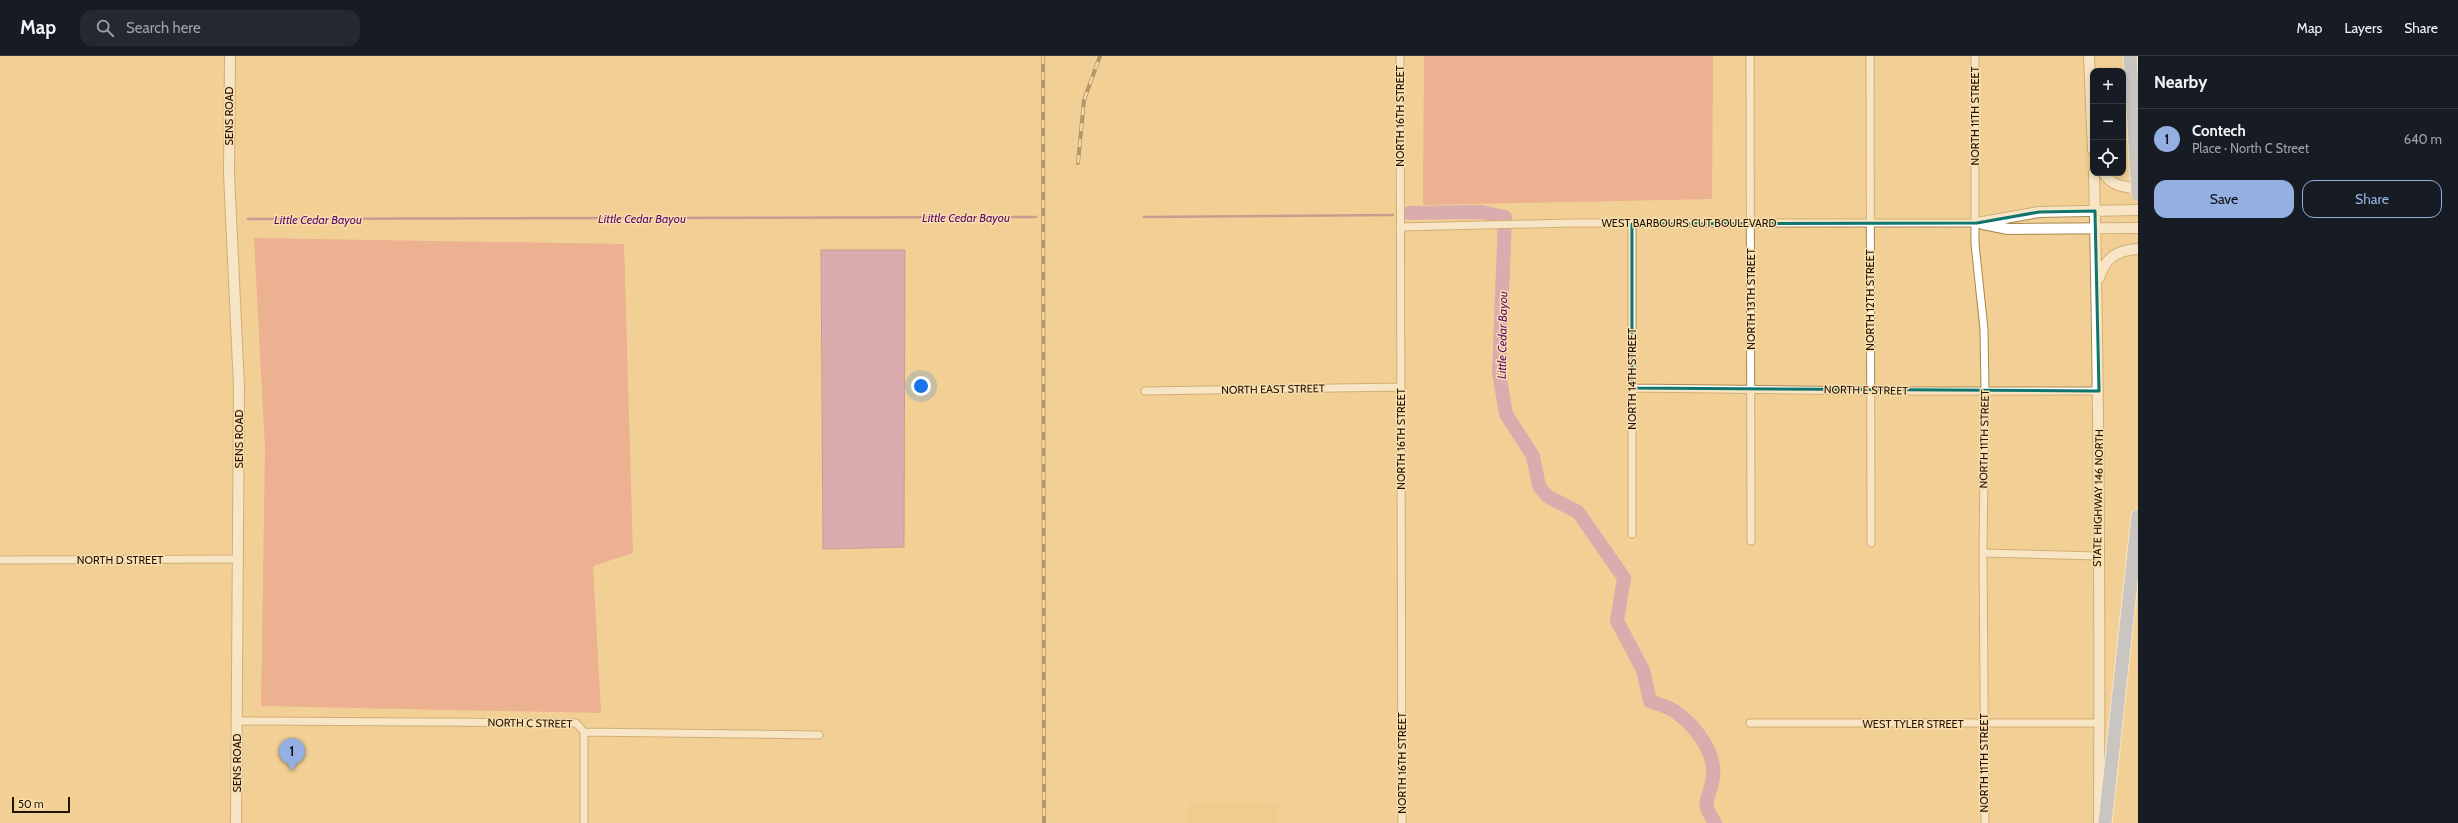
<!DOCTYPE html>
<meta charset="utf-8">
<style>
body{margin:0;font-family:Cabin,sans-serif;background:#242831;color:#f1f3f6}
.controls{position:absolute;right:12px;top:12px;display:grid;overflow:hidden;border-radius:8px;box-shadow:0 2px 6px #0003}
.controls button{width:36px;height:36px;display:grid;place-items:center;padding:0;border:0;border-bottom:1px solid #363941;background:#171b24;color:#f1f3f6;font:20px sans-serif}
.scale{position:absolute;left:12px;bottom:10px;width:58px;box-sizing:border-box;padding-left:4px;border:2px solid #211400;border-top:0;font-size:11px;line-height:14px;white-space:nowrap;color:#211400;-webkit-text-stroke:3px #f9deaf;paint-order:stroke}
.you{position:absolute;left:921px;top:330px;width:14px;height:14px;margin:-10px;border:3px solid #fff;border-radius:50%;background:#1a73e8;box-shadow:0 0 0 6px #1a73e833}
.badge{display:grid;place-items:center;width:26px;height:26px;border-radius:50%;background:#94afe2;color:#111;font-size:13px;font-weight:700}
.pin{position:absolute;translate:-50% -33px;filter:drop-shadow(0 1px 2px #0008)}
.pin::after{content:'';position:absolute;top:21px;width:14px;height:12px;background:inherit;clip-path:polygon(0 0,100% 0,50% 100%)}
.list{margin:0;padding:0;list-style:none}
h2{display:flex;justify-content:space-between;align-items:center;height:52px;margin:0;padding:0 16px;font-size:17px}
h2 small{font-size:13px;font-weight:400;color:#9ea1a6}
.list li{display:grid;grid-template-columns:26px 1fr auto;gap:12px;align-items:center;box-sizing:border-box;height:60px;padding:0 16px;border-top:1px solid #363941}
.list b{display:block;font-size:15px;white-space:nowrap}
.list p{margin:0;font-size:13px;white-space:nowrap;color:#9ea1a6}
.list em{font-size:13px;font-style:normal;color:#9ea1a6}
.actions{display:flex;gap:8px;padding:12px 16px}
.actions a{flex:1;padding:9px 0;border:1px solid #94afe2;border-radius:12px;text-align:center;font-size:14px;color:#94afe2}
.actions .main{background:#94afe2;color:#111}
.icon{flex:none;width:22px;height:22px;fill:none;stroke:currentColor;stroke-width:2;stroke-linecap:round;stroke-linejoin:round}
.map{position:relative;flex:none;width:2138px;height:767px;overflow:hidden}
header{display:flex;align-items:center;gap:24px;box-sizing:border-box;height:56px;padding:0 20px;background:#171b24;border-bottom:1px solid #363941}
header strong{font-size:19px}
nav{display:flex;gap:22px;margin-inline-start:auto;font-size:14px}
.search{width:280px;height:36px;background:#242831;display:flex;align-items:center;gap:10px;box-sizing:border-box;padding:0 14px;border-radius:12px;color:#9ea1a6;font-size:15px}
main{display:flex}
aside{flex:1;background:#171b24}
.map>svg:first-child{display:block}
.built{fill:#eec885}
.green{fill:#e28c8a}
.water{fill:#bf82ca;stroke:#90618d}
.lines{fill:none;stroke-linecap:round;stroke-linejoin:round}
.stream{stroke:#90618d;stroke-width:2.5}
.river{stroke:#bf82ca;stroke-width:14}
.street-casing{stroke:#a6874d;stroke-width:9}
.secondary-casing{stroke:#a6874d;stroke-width:12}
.highway-casing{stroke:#fff;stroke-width:15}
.street{stroke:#fff;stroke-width:7}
.secondary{stroke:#fff;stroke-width:10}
.highway{stroke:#98bbf8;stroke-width:13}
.rail-casing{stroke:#675332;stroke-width:4}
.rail{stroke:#f9deaf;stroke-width:2.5;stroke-dasharray:8;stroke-linecap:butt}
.highway-bridge-casing{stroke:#fff;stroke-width:15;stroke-linecap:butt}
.highway-bridge{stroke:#98bbf8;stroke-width:13}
.marked{fill:none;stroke:#0f766e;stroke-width:3;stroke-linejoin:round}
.labels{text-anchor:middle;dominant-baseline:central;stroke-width:3;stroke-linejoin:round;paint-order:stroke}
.street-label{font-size:11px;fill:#211400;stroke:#f9deaf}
.water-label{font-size:12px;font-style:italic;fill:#5b0d68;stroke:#f9deaf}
</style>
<header>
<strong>Map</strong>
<div class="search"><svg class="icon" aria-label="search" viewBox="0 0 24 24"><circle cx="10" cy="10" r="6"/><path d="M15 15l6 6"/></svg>Search here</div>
<nav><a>Map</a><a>Layers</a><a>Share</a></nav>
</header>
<main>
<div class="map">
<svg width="2138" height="767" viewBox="0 0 2138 767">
<rect width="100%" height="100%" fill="#f2d095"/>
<path class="built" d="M1188,746L1278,747L1277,767H1188Z"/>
<path class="green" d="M1424,0H1713L1712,143L1423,149Z
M254,182L624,188L633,497L593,510L601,657L261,650L265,393Z"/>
<path class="water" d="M821,194H905L904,491L823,493Z"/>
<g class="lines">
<path class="stream" d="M1144,161L1393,159
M248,163L1036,161"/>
<path class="river" d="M1409,157L1482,156L1505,161L1499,317L1506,358L1533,400L1539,430L1547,440L1578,456L1624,522L1617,565L1643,614L1650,645C1658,648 1669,651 1676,656C1695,670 1716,696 1713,721C1710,745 1699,743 1715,767"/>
<g class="street-casing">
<path id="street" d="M1400,0L1402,767
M1750,0L1751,485
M1870,0L1871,487
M1975,0V188L1984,273L1985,335L1983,497L1985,767
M1400,171L1573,167H1977
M1632,332L1870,335H2099
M1145,335L1401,331
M1632,478V168
M1983,497L2097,500
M0,504L239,503
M237,665L576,667L584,676L819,679
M1750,667H2099
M584,767V676"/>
</g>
<g class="secondary-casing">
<path id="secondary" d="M230,0L229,118L239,331L236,767
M2089,0L2093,94
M2094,117C2099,334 2100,550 2099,767
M2104,117C2111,130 2124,131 2138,133
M1977,167L2039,156L2138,154
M1983,168L2008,173L2138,172
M2099,222C2105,202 2117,194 2138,193"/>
</g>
<g class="highway-casing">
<path id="highway" d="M2105,767L2138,460"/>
</g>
<use href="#street" class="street"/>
<use href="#secondary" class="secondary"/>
<use href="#highway" class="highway"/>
<g class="rail-casing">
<path id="rail" d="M1043,0L1044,767
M1078,107L1084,44L1100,0"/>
</g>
<use href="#rail" class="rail"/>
<g class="highway-bridge-casing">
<path id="highway-bridge" d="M2130,0L2138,139"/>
</g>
<use href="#highway-bridge" class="highway-bridge"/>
</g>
<path d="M0 0H2138V767H0ZM2095,155L2099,335L1632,332V168L1977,167L2039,156Z" fill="#f2d095" fill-opacity=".55" fill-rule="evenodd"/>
<path class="marked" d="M2095,155L2099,335L1632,332V168L1977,167L2039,156Z"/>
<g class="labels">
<g class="street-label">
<text transform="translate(229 60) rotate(-90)">SENS ROAD</text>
<text transform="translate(1400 60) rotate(-90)">NORTH 16TH STREET</text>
<text transform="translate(1975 60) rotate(-90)">NORTH 11TH STREET</text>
<text x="1689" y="167">WEST BARBOURS CUT BOULEVARD</text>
<text transform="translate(1751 243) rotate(-90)">NORTH 13TH STREET</text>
<text transform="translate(1870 244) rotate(-90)">NORTH 12TH STREET</text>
<text transform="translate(1632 323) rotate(-90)">NORTH 14TH STREET</text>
<text transform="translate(1273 333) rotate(-1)">NORTH EAST STREET</text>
<text transform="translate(1866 334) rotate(1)">NORTH E STREET</text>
<text transform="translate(239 383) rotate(-90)">SENS ROAD</text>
<text transform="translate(1401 383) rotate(-90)">NORTH 16TH STREET</text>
<text transform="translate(1984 383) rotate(-89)">NORTH 11TH STREET</text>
<text transform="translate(2098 442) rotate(-89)">STATE HIGHWAY 146 NORTH</text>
<text x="120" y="504">NORTH D STREET</text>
<text transform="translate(530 667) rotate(1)">NORTH C STREET</text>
<text x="1913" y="668">WEST TYLER STREET</text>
<text transform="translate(237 707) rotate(-90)">SENS ROAD</text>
<text transform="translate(1402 707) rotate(-90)">NORTH 16TH STREET</text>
<text transform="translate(1984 707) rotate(-90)">NORTH 11TH STREET</text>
</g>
<g class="water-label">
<text x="966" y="161">Little Cedar Bayou</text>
<text x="642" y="162">Little Cedar Bayou</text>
<text x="318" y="163">Little Cedar Bayou</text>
<text transform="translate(1502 279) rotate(-89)">Little Cedar Bayou</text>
</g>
</g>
</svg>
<div class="controls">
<button>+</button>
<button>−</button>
<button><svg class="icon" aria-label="locate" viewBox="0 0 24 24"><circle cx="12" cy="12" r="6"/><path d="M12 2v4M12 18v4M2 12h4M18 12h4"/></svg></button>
</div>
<div class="scale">50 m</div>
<div class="you"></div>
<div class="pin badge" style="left:292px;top:715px">1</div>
</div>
<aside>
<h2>Nearby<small></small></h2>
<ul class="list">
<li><span class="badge">1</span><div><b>Contech</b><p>Place · North C Street</p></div><em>640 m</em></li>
</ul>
<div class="actions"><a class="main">Save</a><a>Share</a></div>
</aside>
</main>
